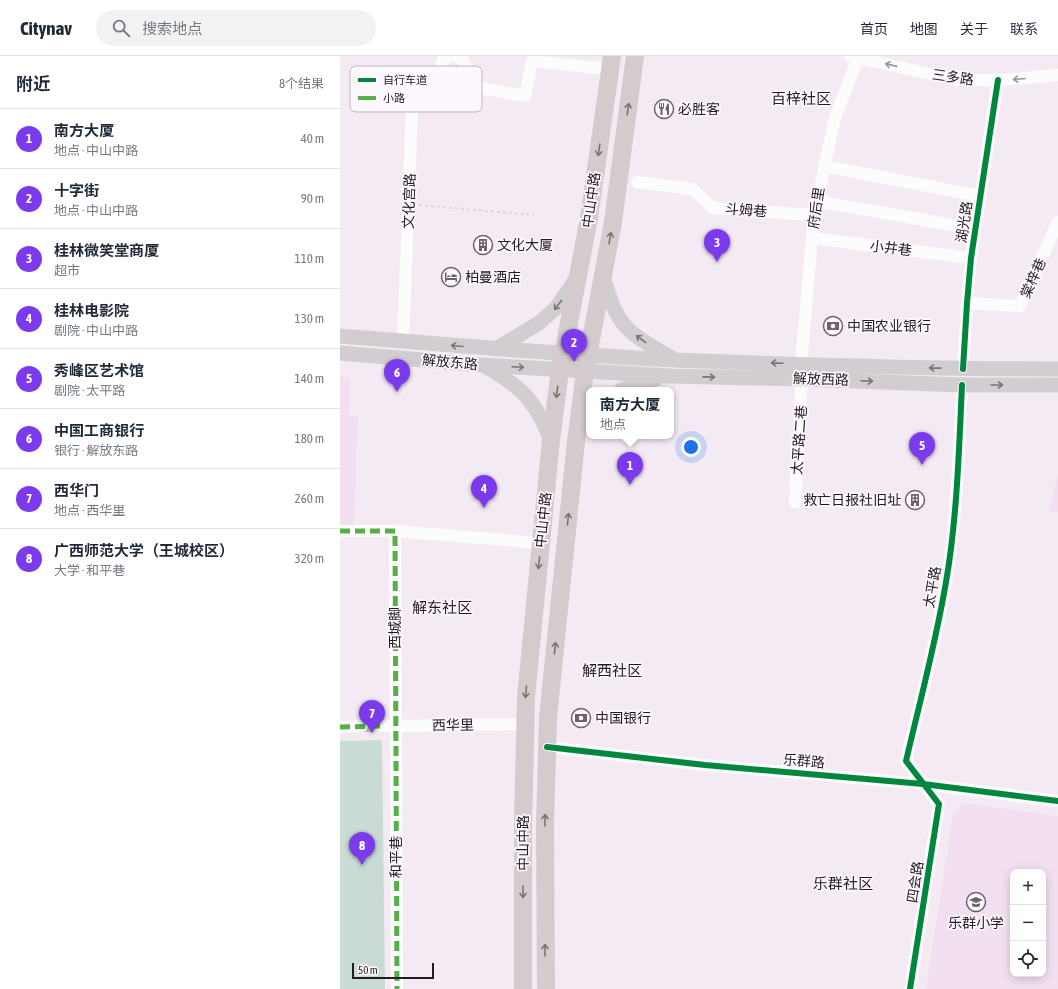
<!DOCTYPE html>
<html lang="zh">
<meta charset="utf-8">
<style>
body{margin:0;font-family:"Asap Condensed","Noto Sans SC",sans-serif;background:#f2f2f3;color:#1f2937}
.controls{position:absolute;right:12px;bottom:12px;display:grid;overflow:hidden;border-radius:8px;box-shadow:0 2px 10px #0003}
.controls button{width:36px;height:36px;display:grid;place-items:center;padding:0;border:0;border-bottom:1px solid #e0e1e3;background:#fff;color:#1f2937;font:20px sans-serif}
.scale{position:absolute;left:12px;bottom:10px;width:82px;box-sizing:border-box;padding-left:4px;border:2px solid #221b21;border-top:0;font-size:11px;line-height:14px;white-space:nowrap;color:#221b21;-webkit-text-stroke:3px #fef7fe;paint-order:stroke}
.you{position:absolute;left:351px;top:391px;width:14px;height:14px;margin:-10px;border:3px solid #fff;border-radius:50%;background:#1a73e8;box-shadow:0 0 0 6px #1a73e833}
.badge{display:grid;place-items:center;width:26px;height:26px;border-radius:50%;background:#7c3aed;color:#fff;font-size:13px;font-weight:700}
.pin{position:absolute;translate:-50% -33px;filter:drop-shadow(0 1px 2px #0008)}
.pin::after{content:'';position:absolute;top:21px;width:14px;height:12px;background:inherit;clip-path:polygon(0 0,100% 0,50% 100%)}
.popup{position:absolute;left:246px;top:331px;width:88px;height:52px;box-sizing:border-box;display:grid;place-content:center;border-radius:8px;background:#fff;filter:drop-shadow(0 1px 3px #0005);font-size:13px;white-space:nowrap;color:#747a83}
.popup b{font-size:15px;color:#1f2937}
.popup::after{content:'';position:absolute;left:50%;top:100%;margin-left:-8px;border:8px solid transparent;border-top-color:#fff}
.list{margin:0;padding:0;list-style:none}
h2{display:flex;justify-content:space-between;align-items:center;height:52px;margin:0;padding:0 16px;font-size:17px}
h2 small{font-size:13px;font-weight:400;color:#747a83}
.list li{display:grid;grid-template-columns:26px 1fr auto;gap:12px;align-items:center;box-sizing:border-box;height:60px;padding:0 16px;border-top:1px solid #e0e1e3}
.list b{display:block;font-size:15px;white-space:nowrap}
.list p{margin:0;font-size:13px;white-space:nowrap;color:#747a83}
.list em{font-size:13px;font-style:normal;color:#747a83}
.icon{flex:none;width:22px;height:22px;fill:none;stroke:currentColor;stroke-width:2;stroke-linecap:round;stroke-linejoin:round}
.map{position:relative;flex:none;width:718px;height:933px;overflow:hidden}
header{display:flex;align-items:center;gap:24px;box-sizing:border-box;height:56px;padding:0 20px;background:#fff;border-bottom:1px solid #e0e1e3}
header strong{font-size:19px}
nav{display:flex;gap:22px;margin-inline-start:auto;font-size:14px}
.search{width:280px;height:36px;background:#f2f2f3;display:flex;align-items:center;gap:10px;box-sizing:border-box;padding:0 14px;border-radius:22px;color:#747a83;font-size:15px}
main{display:flex}
aside{flex:1;background:#fff}
.map>svg:first-child{display:block}
.built{fill:#f2e0f1;fill-rule:evenodd}
.green{fill:#c9dbd4}
.lines{fill:none;stroke-linecap:round;stroke-linejoin:round}
.minor-tunnel{stroke:#cac1ca;stroke-width:12;stroke-dasharray:12 6;stroke-linecap:butt}
.path{stroke:#dad7da;stroke-width:2;stroke-dasharray:3 3;stroke-linecap:butt}
.minor{stroke:#fdfcfd;stroke-width:12}
.major{stroke:#d2cdd0;stroke-width:15}
.highway{stroke:#d3cbce;stroke-width:18}
.quiet{stroke:#55b145;stroke-width:5;stroke-dasharray:10 5;stroke-linecap:butt}
.cycleway-casing{stroke:#fef7fe;stroke-width:8}
.cycleway{stroke:#00873e;stroke-width:6}
.oneway{stroke:#9a979a}
.oneway2{stroke:#7a7378}
.oneway3{stroke:#7a7478}
.labels{text-anchor:middle;dominant-baseline:central;stroke-width:3.5;stroke-linejoin:round;paint-order:stroke}
.street-label{font-size:14px;fill:#221b21;stroke:#fef7fe}
.poi-label{font-size:14px;fill:#221b21;stroke:#fef7fe;text-anchor:start}
.neighbourhood-label{font-size:15px;fill:#221b21;stroke:#fef7fe}
.key{fill:#fef7fe;stroke:#bcb5bc;stroke-width:1}
.key-label{font-size:11px;fill:#221b21}
</style>
<header>
<strong>Citynav</strong>
<div class="search"><svg class="icon" aria-label="search" viewBox="0 0 24 24"><circle cx="10" cy="10" r="6"/><path d="M15 15l6 6"/></svg>搜索地点</div>
<nav><a>首页</a><a>地图</a><a>关于</a><a>联系</a></nav>
</header>
<main>
<aside>
<h2>附近<small>8个结果</small></h2>
<ul class="list">
<li><span class="badge">1</span><div><b>南方大厦</b><p>地点 · 中山中路</p></div><em>40 m</em></li>
<li><span class="badge">2</span><div><b>十字街</b><p>地点 · 中山中路</p></div><em>90 m</em></li>
<li><span class="badge">3</span><div><b>桂林微笑堂商厦</b><p>超市</p></div><em>110 m</em></li>
<li><span class="badge">4</span><div><b>桂林电影院</b><p>剧院 · 中山中路</p></div><em>130 m</em></li>
<li><span class="badge">5</span><div><b>秀峰区艺术馆</b><p>剧院 · 太平路</p></div><em>140 m</em></li>
<li><span class="badge">6</span><div><b>中国工商银行</b><p>银行 · 解放东路</p></div><em>180 m</em></li>
<li><span class="badge">7</span><div><b>西华门</b><p>地点 · 西华里</p></div><em>260 m</em></li>
<li><span class="badge">8</span><div><b>广西师范大学（王城校区）</b><p>大学 · 和平巷</p></div><em>320 m</em></li>
</ul>
</aside>
<div class="map">
<svg width="718" height="933" viewBox="0 0 718 933">
<rect width="100%" height="100%" fill="#f4eaf4"/>
<path class="built" d="M0,321L10,322L9,360L18,361L14,469L0,470Z
M718,418V456L709,454Z
M623,747L718,760V933H586L613,758ZM673,816H703V918H673Z"/>
<path class="green" d="M42,684L45,933H0V685Z"/>
<g class="lines">
<path class="minor-tunnel" d="M22,670H42"/>
<path class="path" d="M79,149L194,159"/>
<path class="minor" d="M110,0C103,3 100,8 101,15C113,40 140,7 115,0
M510,0L617,24H658L718,19
M121,21L133,31L185,40L192,5L257,12
M484,110L640,140
M297,126L352,133L373,152L474,159
M476,145L635,173
M472,182L631,202
M627,247L680,250L718,166
M63,285L72,53C77,33 87,30 103,19
M461,308L474,159L495,62L518,2
M623,313L627,247L631,202L658,24
M455,446L462,323
M0,475H55L201,487
M55,475L57,933
M42,670L185,668
M0,671L22,670
M207,691L365,709L583,728L718,745
M570,933L599,748L566,705C580,645 596,586 606,526C617,463 619,394 622,329"/>
<path class="major" d="M263,221C269,239 274,259 288,273C300,285 317,293 332,302
M0,280C112,289 223,299 335,304C463,309 590,313 718,313
M156,293L199,267L216,252L236,223
M0,297L142,309L330,320L462,323L622,329H718
M145,310C183,332 194,343 211,384
M281,334L303,326L316,323"/>
<path class="highway" d="M183,933V771L186,641L211,384L220,314L249,162L272,0
M206,933L205,771L208,661L236,386L245,315L273,166L295,0"/>
<path class="quiet" d="M0,475H55L57,933
M0,671L42,670"/>
<g class="cycleway-casing">
<path id="cycleway" d="M623,313L627,247L631,202L658,24
M207,691L365,709L583,728L718,745
M570,933L599,748L566,705C580,645 596,586 606,526C617,463 619,394 622,329"/>
</g>
<use href="#cycleway" class="cycleway"/>
</g>
<defs><path id="oneway-shaft" d="M-6 0H5M1.5-3L5.5 0L1.5 3" fill="none" stroke-width="1.6" stroke-linecap="round" stroke-linejoin="round"/></defs>
<g class="oneway">
<use href="#oneway-shaft" transform="translate(551 9) rotate(-167)"/>
<use href="#oneway-shaft" transform="translate(679 23) rotate(175)"/>
</g>
<g class="oneway2">
<use href="#oneway-shaft" transform="translate(288 53) rotate(-82)"/>
<use href="#oneway-shaft" transform="translate(259 94) rotate(98)"/>
<use href="#oneway-shaft" transform="translate(270 182) rotate(-80)"/>
<use href="#oneway-shaft" transform="translate(217 336) rotate(97)"/>
<use href="#oneway-shaft" transform="translate(228 463) rotate(-84)"/>
<use href="#oneway-shaft" transform="translate(199 507) rotate(96)"/>
<use href="#oneway-shaft" transform="translate(215 592) rotate(-84)"/>
<use href="#oneway-shaft" transform="translate(186 636) rotate(95)"/>
<use href="#oneway-shaft" transform="translate(205 764) rotate(-89)"/>
<use href="#oneway-shaft" transform="translate(183 836) rotate(90)"/>
<use href="#oneway-shaft" transform="translate(205 894) rotate(-90)"/>
</g>
<g class="oneway3">
<use href="#oneway-shaft" transform="translate(218 249) rotate(128)"/>
<use href="#oneway-shaft" transform="translate(301 283) rotate(-143)"/>
<use href="#oneway-shaft" transform="translate(117 290) rotate(-175)"/>
<use href="#oneway-shaft" transform="translate(437 307) rotate(-178)"/>
<use href="#oneway-shaft" transform="translate(178 311) rotate(3)"/>
<use href="#oneway-shaft" transform="translate(595 312) rotate(-179)"/>
<use href="#oneway-shaft" transform="translate(369 321) rotate(1)"/>
<use href="#oneway-shaft" transform="translate(527 325) rotate(2)"/>
<use href="#oneway-shaft" transform="translate(657 329)"/>
</g>
<defs>
<g id="restaurant-ring" transform="scale(1)"><circle r="9.5" fill="#fef7fe" stroke="#6c636b" stroke-width="1.5"/><path d="M-5-6h1v4h1v-4h1v4h1v-4h1v5L-1.5 .5V6h-2V.5L-5-1ZM5-6V6H3V1.5H1.5Q1.5-4 5-6Z" fill="#6c636b"/></g>
<g id="building-ring" transform="scale(1)"><circle r="9.5" fill="#fef7fe" stroke="#6c636b" stroke-width="1.5"/><path d="M-4-6H4V6H1V3H-1V6H-4ZM-2.5-4.3h1.7v1.8h-1.7ZM.8-4.3h1.7v1.8H.8ZM-2.5-1h1.7V.8h-1.7ZM.8-1h1.7V.8H.8Z" fill="#6c636b"/></g>
<g id="hotel-ring" transform="scale(1)"><circle r="9.5" fill="#fef7fe" stroke="#6c636b" stroke-width="1.5"/><path d="M-6-4.5h1.5V1H6V5H4.5V3h-9V5H-6ZM-4 0a1.8 1.8 0 1 1 3.6 0ZM.5 0V-2.5h3Q6-2.5 6 0Z" fill="#6c636b"/></g>
<g id="bank-ring" transform="scale(1)"><circle r="9.5" fill="#fef7fe" stroke="#6c636b" stroke-width="1.5"/><path d="M-6-4H6V4H-6ZM0-2.3a2.3 2.3 0 1 0 0 4.6a2.3 2.3 0 1 0 0-4.6Z" fill="#6c636b"/></g>
<g id="school-ring" transform="scale(1)"><circle r="9.5" fill="#fef7fe" stroke="#6c636b" stroke-width="1.5"/><path d="M0-5L7-2L0 1L-7-2ZM-4 1L0 2.5L4 1V4Q0 6-4 4Z" fill="#6c636b"/></g>
</defs>
<g fill-rule="evenodd">
<use href="#restaurant-ring" x="324" y="53"/>
<use href="#building-ring" x="143" y="189"/>
<use href="#hotel-ring" x="111" y="221"/>
<use href="#bank-ring" x="493" y="270"/>
<use href="#building-ring" x="575" y="444"/>
<use href="#bank-ring" x="241" y="662"/>
<use href="#school-ring" x="636" y="846"/>
</g>
<g class="labels">
<g class="street-label">
<text transform="translate(613 21) rotate(8)">三多路</text>
<text transform="translate(251 144) rotate(-82)">中山中路</text>
<text transform="translate(69 145) rotate(-88)">文化宫路</text>
<text transform="translate(476 152) rotate(-81)">府后里</text>
<text transform="translate(406 154) rotate(4)">斗姆巷</text>
<text transform="translate(624 166) rotate(-81)">湖光路</text>
<text transform="translate(551 192) rotate(7)">小井巷</text>
<text transform="translate(693 222) rotate(-66)">棠梓巷</text>
<text transform="translate(110 306) rotate(5)">解放东路</text>
<text transform="translate(481 323) rotate(2)">解放西路</text>
<text transform="translate(459 384) rotate(-86)">太平路二巷</text>
<text transform="translate(203 464) rotate(-84)">中山中路</text>
<text transform="translate(592 531) rotate(-80)">太平路</text>
<text transform="translate(55 572) rotate(-90)">西城脚</text>
<text transform="translate(113 669) rotate(-1)">西华里</text>
<text transform="translate(464 705) rotate(5)">乐群路</text>
<text transform="translate(183 787) rotate(-90)">中山中路</text>
<text transform="translate(56 801) rotate(-90)">和平巷</text>
<text transform="translate(575 826) rotate(-81)">四会路</text>
</g>
<g class="poi-label">
<text x="338" y="53">必胜客</text>
<text x="157" y="189">文化大厦</text>
<text x="125" y="221">柏曼酒店</text>
<text x="507" y="270">中国农业银行</text>
<text x="561" y="444" text-anchor="end">救亡日报社旧址</text>
<text x="255" y="662">中国银行</text>
<text x="636" y="867" text-anchor="middle">乐群小学</text>
</g>
<g class="neighbourhood-label">
<text x="461" y="42">百梓社区</text>
<text x="102" y="551">解东社区</text>
<text x="272" y="614">解西社区</text>
<text x="503" y="827">乐群社区</text>
</g>
</g>
<rect x="10" y="10" width="132" height="46" rx="6" class="key"/>
<rect x="18" y="22" width="18" height="4" fill="#00873e"/>
<rect x="18" y="40" width="18" height="4" fill="#55b145"/>
<g class="key-label">
<text x="43" y="28">自行车道</text>
<text x="43" y="46">小路</text>
</g>
</svg>
<div class="controls">
<button>+</button>
<button>−</button>
<button><svg class="icon" aria-label="locate" viewBox="0 0 24 24"><circle cx="12" cy="12" r="6"/><path d="M12 2v4M12 18v4M2 12h4M18 12h4"/></svg></button>
</div>
<div class="scale">50 m</div>
<div class="you"></div>
<div class="pin badge" style="left:290px;top:429px">1</div>
<div class="popup"><b>南方大厦</b>地点</div>
<div class="pin badge" style="left:234px;top:306px">2</div>
<div class="pin badge" style="left:377px;top:206px">3</div>
<div class="pin badge" style="left:144px;top:452px">4</div>
<div class="pin badge" style="left:582px;top:409px">5</div>
<div class="pin badge" style="left:57px;top:336px">6</div>
<div class="pin badge" style="left:32px;top:677px">7</div>
<div class="pin badge" style="left:22px;top:809px">8</div>
</div>
</main>
